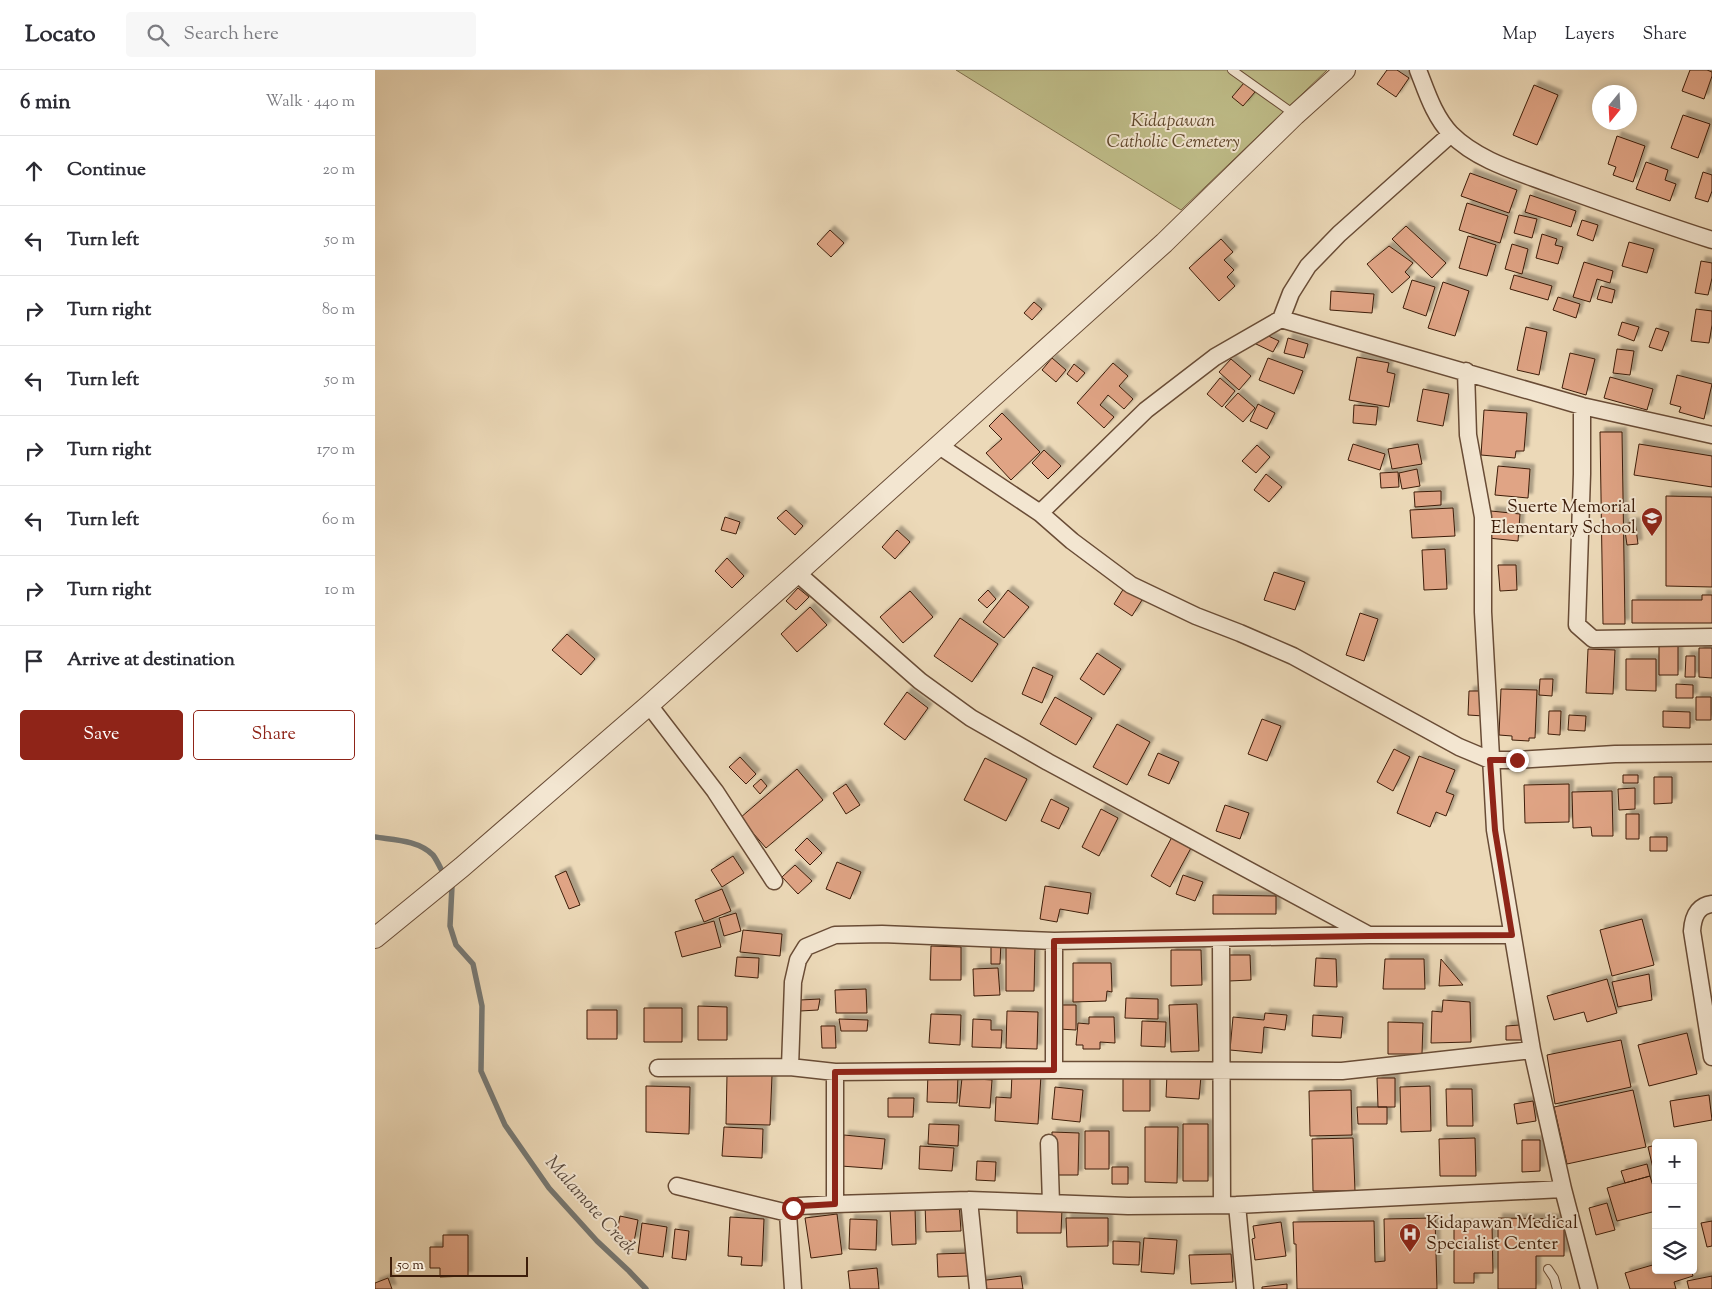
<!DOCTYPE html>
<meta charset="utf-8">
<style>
body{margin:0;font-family:"Sorts Mill Goudy",serif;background:#f7f7f7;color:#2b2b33}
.controls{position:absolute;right:15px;bottom:15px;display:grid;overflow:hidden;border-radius:5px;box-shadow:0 2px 8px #0003}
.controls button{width:45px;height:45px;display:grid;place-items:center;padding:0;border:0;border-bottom:1px solid #e1e1e2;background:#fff;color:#2b2b33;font:25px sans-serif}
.compass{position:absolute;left:1217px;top:15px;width:45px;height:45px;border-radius:50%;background:#fff;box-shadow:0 2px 8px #0003;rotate:198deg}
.scale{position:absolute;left:15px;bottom:12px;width:138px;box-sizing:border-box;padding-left:5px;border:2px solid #3d1d0a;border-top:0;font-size:14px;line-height:18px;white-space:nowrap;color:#3d1d0a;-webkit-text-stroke:4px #f3e6d1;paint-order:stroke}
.stop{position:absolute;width:15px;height:15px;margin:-11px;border:4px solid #8f2418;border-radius:50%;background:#fff}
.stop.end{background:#8f2418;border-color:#fff;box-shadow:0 1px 5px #0008}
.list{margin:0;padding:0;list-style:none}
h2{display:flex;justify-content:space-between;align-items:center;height:65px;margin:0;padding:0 20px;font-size:21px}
h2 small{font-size:16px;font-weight:400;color:#7c7c81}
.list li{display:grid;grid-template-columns:32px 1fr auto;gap:15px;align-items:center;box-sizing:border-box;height:70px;padding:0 20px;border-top:1px solid #e1e1e2}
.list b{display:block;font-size:19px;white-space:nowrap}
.list em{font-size:16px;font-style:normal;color:#7c7c81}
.actions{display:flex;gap:10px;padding:15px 20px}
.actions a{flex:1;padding:11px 0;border:1px solid #8f2418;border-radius:5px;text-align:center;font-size:18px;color:#8f2418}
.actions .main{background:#8f2418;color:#fff}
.icon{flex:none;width:28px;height:28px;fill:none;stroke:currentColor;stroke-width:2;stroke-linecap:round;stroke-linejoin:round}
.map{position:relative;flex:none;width:1337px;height:1219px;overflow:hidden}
header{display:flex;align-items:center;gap:30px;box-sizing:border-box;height:70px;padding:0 25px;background:#fff;border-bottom:1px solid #e1e1e2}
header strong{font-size:24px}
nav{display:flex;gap:28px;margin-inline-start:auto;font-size:18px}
.search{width:350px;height:45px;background:#f7f7f7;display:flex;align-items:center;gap:12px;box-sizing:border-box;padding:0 18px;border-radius:5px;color:#7c7c81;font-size:19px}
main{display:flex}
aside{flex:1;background:#fff}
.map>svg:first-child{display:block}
.green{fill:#bfbd89;stroke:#7e6d4a}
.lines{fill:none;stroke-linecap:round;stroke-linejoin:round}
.stream{stroke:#777974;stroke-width:5.5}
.building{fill:#e0a485;stroke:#3d1d0a;filter:url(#shadow)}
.service-casing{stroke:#694c36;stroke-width:10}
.minor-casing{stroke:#694c36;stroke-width:19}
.tertiary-casing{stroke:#694c36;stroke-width:22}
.service{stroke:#f3e6d1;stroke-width:8}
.minor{stroke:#f3e6d1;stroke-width:16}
.tertiary{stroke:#f3e6d1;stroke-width:20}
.route{stroke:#8f2418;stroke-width:6}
.labels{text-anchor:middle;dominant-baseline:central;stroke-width:4;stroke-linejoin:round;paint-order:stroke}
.park-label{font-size:18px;font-style:italic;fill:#5e452a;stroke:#f3e6d1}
.poi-label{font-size:18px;fill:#3d1d0a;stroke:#f3e6d1;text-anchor:end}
.water-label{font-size:19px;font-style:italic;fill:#5a4b3f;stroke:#f3e6d1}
</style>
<header>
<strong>Locato</strong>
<div class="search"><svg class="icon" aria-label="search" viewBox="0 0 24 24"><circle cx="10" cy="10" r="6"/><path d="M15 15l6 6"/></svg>Search here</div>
<nav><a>Map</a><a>Layers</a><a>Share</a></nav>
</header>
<main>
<aside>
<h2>6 min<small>Walk · 440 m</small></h2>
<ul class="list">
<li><svg class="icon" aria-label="ahead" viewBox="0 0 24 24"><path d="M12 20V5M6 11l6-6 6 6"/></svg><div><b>Continue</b></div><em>20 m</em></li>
<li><svg class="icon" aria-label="left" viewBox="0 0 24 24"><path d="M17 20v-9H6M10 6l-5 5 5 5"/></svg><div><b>Turn left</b></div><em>50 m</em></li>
<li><svg class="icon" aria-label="right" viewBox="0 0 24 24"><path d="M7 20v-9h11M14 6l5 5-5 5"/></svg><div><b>Turn right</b></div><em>80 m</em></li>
<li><svg class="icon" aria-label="left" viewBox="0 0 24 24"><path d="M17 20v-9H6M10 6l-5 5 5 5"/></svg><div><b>Turn left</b></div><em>50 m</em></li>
<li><svg class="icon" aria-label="right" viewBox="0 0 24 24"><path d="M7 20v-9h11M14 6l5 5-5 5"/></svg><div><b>Turn right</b></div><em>170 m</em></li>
<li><svg class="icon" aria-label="left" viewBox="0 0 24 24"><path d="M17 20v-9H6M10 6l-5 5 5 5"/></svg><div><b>Turn left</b></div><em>60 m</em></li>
<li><svg class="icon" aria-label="right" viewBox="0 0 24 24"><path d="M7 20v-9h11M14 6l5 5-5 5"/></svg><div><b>Turn right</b></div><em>10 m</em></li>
<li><svg class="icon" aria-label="arrive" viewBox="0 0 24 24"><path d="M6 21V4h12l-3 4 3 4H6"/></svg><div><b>Arrive at destination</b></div></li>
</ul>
<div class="actions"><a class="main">Save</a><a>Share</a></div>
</aside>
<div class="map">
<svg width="1337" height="1219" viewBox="0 0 1337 1219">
<defs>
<filter id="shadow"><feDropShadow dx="4.5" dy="-4.5" stdDeviation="1" flood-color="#0004"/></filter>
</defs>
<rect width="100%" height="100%" fill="#ecd9b8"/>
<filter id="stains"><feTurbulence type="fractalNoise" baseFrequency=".004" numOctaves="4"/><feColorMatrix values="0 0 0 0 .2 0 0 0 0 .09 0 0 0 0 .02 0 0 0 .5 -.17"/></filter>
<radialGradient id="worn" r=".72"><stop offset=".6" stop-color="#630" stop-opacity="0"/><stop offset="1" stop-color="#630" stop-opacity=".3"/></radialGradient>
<path class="green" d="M581,0H952L806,140Z"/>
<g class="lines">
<path class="stream" d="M0,767C19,770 43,770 58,785C61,789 64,795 66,799
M77,816L75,856L81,875L98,894L107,936L106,1001L130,1055L174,1118L222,1171L254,1201L271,1219"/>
</g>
<path class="building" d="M1012,0H1022L1034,8L1021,27L1002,14Z
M1315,0H1332L1337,2V6L1329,29L1307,21Z
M869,13L880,22L868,36L857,27Z
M1159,15L1183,25L1162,75L1138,65Z
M1308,45L1335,54L1323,88L1296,78Z
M1242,66L1270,76L1258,112L1238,105L1241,97L1233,94Z
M1271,92L1293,100L1290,110L1301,114L1295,131L1261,119Z
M1328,102L1337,105V121L1333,132L1320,128Z
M1095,103L1142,120L1134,143L1086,126Z
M1155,125L1201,141L1196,157L1150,142Z
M1092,133L1133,146L1125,173L1084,160Z
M1144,145L1162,149L1157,168L1139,163Z
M1207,150L1223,155L1218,171L1202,165Z
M1031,156L1071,193L1057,208L1017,169Z
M455,160L469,173L456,187L442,174Z
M1167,164L1182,169L1180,175L1188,177L1183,194L1161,188Z
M1093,166L1121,175L1112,206L1084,198Z
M846,169L858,182L849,190L859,200L852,207L860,216L844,231L814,198Z
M1254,172L1279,179L1272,203L1247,196Z
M1137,174L1153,179L1147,204L1130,199Z
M1014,176L1038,193L1030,202L1035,207L1017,223L992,194Z
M1326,191L1337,193V208L1333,225L1320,223Z
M1209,192L1238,201L1235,213L1222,209L1215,232L1198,227Z
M1139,205L1177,216L1173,230L1135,219Z
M1037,210L1060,217L1051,246L1028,238Z
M1068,212L1094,221L1080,266L1053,258Z
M1226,216L1240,220L1237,233L1222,229Z
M956,221L999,224L997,243L955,240Z
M1183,227L1205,234L1201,248L1178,240Z
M659,232L667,239L657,250L649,243Z
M1321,239L1337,241V255L1334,273L1316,271Z
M1247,252L1264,257L1259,271L1243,265Z
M1151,257L1172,262L1164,305L1142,300Z
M1281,258L1294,262L1287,281L1274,277Z
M887,263L904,271L898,282L881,274Z
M913,268L933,274L929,288L909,283Z
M1242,279L1259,281L1255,305L1238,303Z
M1195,283L1220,289L1211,325L1187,318Z
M982,287L1014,293L1012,302L1020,304L1014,337L974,330Z
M677,288L691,300L681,312L667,300Z
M893,288L928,301L919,324L884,310Z
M856,289L876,306L864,320L844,302Z
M738,293L753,306L744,316L758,329L749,339L733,325L725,335L739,347L729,358L702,333Z
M699,294L710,303L702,312L692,304Z
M1302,305L1337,314L1329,349L1304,342L1306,337L1295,334Z
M1235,307L1278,319L1272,340L1229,328Z
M845,308L860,321L847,337L832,324Z
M1048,319L1074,324L1068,356L1042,351Z
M863,323L880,338L868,352L850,337Z
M883,334L900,343L892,359L875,351Z
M979,335L1003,337L1001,355L978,353Z
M1109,340L1152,343L1149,381H1141L1140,388L1106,385Z
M627,343L665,382L636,410L611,383L627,369L614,356Z
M1225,362H1247L1250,554H1228Z
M978,374L1010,384L1005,400L973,390Z
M1043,374L1047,394L1017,399L1013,379Z
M1264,374L1337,386V417L1259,405Z
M882,375L895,387L881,403L867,391Z
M669,380L686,396L673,409L657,393Z
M1123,396L1155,399L1153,428L1120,425Z
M1042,399L1045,416L1027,419L1024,403Z
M1023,402L1024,417L1006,418L1005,403Z
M891,404L907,417L894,432L879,420Z
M1066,421V435L1040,437L1039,422Z
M1291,426L1337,427V517L1291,516Z
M1078,438L1080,466L1037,468L1035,440Z
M411,440L428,456L420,465L402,448Z
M1116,441L1145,444L1143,471L1113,468Z
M350,447L365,452L361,464L346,460Z
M1260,452L1263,474L1252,475L1249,454Z
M522,460L535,472L520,489L507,477Z
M1070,479L1072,519L1049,520L1047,480Z
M352,488L369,506L357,518L340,501Z
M1123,495H1141L1142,520L1125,521Z
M899,502L930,512L920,540L889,530Z
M423,518L434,527L421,540L411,531Z
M749,518L767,530L757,546L739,534Z
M613,520L621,529L612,538L603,530Z
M633,520L654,537L629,568L608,552Z
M535,521L558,547L528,573L505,547Z
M1327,525H1337V553H1257V530H1327Z
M435,537L452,555L422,582L406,564Z
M985,543L1003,549L989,591L971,585Z
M585,548L623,574L597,612L559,586Z
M192,564L220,589L206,605L177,580Z
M1284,575H1303V605H1284Z
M1324,578H1337V608L1324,607Z
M1213,579L1240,580L1238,624L1211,623Z
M722,583L746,599L729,625L705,609Z
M1311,586H1320V607H1310Z
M1251,589H1281V621L1251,620Z
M658,597L678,606L667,633L647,624Z
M1165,609H1178L1177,626L1164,625Z
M1301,614L1318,615V628H1301Z
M1126,619L1162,620L1160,668H1154V671L1137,670V666L1124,665Z
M1094,621H1110L1109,646L1093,645Z
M532,622L553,638L530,670L509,654Z
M680,627L717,648L701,675L665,654Z
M1321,627H1336V650H1321Z
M1174,641H1186L1185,665L1173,664Z
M1288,641L1315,642V658L1288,657Z
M1194,645L1211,646L1210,661L1193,660Z
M887,649L906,656L892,691L873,684Z
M742,654L775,672L752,715L718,697Z
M1019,679L1035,687L1018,721L1002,712Z
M783,683L804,692L794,714L773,705Z
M1044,686L1080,700L1071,722L1079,725L1071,746L1061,742L1055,757L1022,743Z
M365,687L381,704L371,714L354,697Z
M610,688L652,709L631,751L589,730Z
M422,699L448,730L391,778L365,748Z
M1248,705H1263V713H1248Z
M1279,707H1297V733L1279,734Z
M386,709L392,716L385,724L378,716Z
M471,714L485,735L471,744L458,723Z
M1194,714V752L1150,753L1149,715Z
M1260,718V739L1244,740L1243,719Z
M1237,721L1238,766H1217L1216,757L1198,758L1197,722Z
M676,729L694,738L684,759L666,751Z
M850,735L874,743L865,769L841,761Z
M726,739L743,748L724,786L707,777Z
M1251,744H1264V769H1251Z
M797,767L816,778L795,817L776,806Z
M1275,767H1292V781H1275Z
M432,768L447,783L435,795L420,780Z
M358,786L369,803L347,817L336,800Z
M462,792L486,802L475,829L451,819Z
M420,795L437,811L423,824L407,807Z
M191,801L205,835L194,839L180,806Z
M808,805L828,812L820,831L801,824Z
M670,816L716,823L713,844L685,839L682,852L665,849Z
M347,819L356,841L329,852L320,830Z
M838,825L901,826V844H838Z
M361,843L366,861L349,866L344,848Z
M1267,849L1279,895L1237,906L1225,860Z
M339,851L346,877L307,887L300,862Z
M368,860L407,864L405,886L365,882Z
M616,871H626L625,894H616Z
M631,874L660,875L659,921H631Z
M556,876L586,877V910H555Z
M796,880H826L827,915L796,916Z
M853,885H875L876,910L854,911Z
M362,887L384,888L383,908L360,906Z
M941,888L961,889L962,917L939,916Z
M1010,889H1049L1050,919H1008Z
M1066,889L1088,915L1064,916Z
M698,893H736L737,922L732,921L731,931L698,932Z
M623,898L625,925L599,926L598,899Z
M1274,904L1277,930L1243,937L1237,912Z
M1232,909L1242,943L1212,952L1209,942L1179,950L1172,926Z
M491,919L492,943H461L460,920Z
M751,928L783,929V949L750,948Z
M445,929L443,940L425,941V930Z
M1068,930L1095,932L1096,972L1056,973L1057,941L1067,942Z
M822,934L824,981L796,982L794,935Z
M684,935H701V960L684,959Z
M323,936L352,937V970H323Z
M269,938H307V972H269Z
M212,940H242V969H212Z
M632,941L663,942L662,979L631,978Z
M890,943L912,945L910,960L889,957L887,983L855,980L858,947L889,950Z
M556,944L586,945L585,975L554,973Z
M938,945L968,947L966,968L937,966Z
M714,947H739L740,973L725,972V979H708V975H701L703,953L714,954Z
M464,949L493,950L492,961H466Z
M598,949L616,950V960H627L626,978L597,977Z
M767,951L791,952L790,977L766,976Z
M1013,952L1048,953L1047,984H1013Z
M1145,955L1147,970H1131V956Z
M446,956H460L461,978H447Z
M1312,963L1322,1004L1274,1016L1263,975Z
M1246,970L1256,1017L1180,1034L1172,985Z
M553,1003L583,1005L582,1033L552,1032Z
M637,1003L666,1005L663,1054L620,1051L621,1027L636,1028Z
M792,1004L826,1006L824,1029L791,1027Z
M352,1005H397L395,1055L351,1054Z
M748,1007H775V1041H748Z
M587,1008L617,1010L615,1038L584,1036Z
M1002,1008H1020V1037H1003Z
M271,1016L315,1017L314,1064L271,1062Z
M1055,1016L1056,1061L1026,1062L1025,1017Z
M680,1017L708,1020L705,1052L677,1049Z
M1071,1019H1097L1098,1056H1072Z
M976,1020L977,1065L935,1066L934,1021Z
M1258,1020L1271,1077L1192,1094L1179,1037Z
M1334,1025L1337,1050L1299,1057L1295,1031Z
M513,1028H539L538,1047H513Z
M1158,1031L1161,1051L1142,1054L1139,1034Z
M982,1037H1012V1054H983Z
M554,1054L584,1055L583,1076L553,1074Z
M808,1054H833V1111H808Z
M349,1057L388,1059L387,1088L347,1086Z
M770,1057H803L802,1113L770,1112Z
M710,1061H734V1099H710Z
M677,1062L704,1063L703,1105H676Z
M469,1065L510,1069L507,1099L466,1096Z
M978,1068L980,1121H938L937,1069Z
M1100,1068L1101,1106H1065L1064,1069Z
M1147,1070H1165V1101L1147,1102Z
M1281,1075V1111L1273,1077Z
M545,1076L579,1078L577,1101L544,1099Z
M602,1091L621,1092L620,1111L601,1110Z
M1272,1094L1275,1106L1250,1113L1246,1101Z
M737,1097H753V1114H737Z
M1275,1106L1281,1127V1141L1242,1151L1232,1118Z
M584,1133L586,1161L551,1162L550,1134Z
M1232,1133L1240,1160L1221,1165L1214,1138Z
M540,1138L541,1174L517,1175L515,1139Z
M642,1138L687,1139L686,1163H642Z
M462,1144L467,1184L436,1188L430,1148Z
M245,1146L263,1150L259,1172L241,1168Z
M355,1147L389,1149L387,1196L366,1195L367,1187L353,1186Z
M691,1148H733V1176L692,1177Z
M1060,1148L1062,1219H922L921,1174H919L918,1152L999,1151L1000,1192L1010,1191L1009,1149Z
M1123,1148L1189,1149V1186H1161V1219H1123Z
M475,1149L502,1150L501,1180L474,1179Z
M1337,1151V1176L1332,1177L1326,1153Z
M906,1152L911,1186L880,1190L877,1169L880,1168L878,1156Z
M267,1153L292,1157L288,1187L263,1183Z
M1079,1154H1117L1118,1203H1099V1213H1079Z
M300,1159L314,1161L311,1190L297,1188Z
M68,1165H93V1206L65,1207V1198H55V1177H68Z
M769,1168L802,1170L799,1204L766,1202Z
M738,1171L765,1172L764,1195L738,1194Z
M593,1183L594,1206L563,1207L562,1184Z
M856,1184L858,1212L816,1214L814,1185Z
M1281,1194V1200H1316L1318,1206L1299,1212L1301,1219H1255L1250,1203Z
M502,1198L504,1219H475L473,1201Z
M646,1206L648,1219H604L603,1211Z
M1337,1206V1219H1314L1312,1211Z
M13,1208L17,1219H0V1213Z
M912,1214V1219H887V1217Z"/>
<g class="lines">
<g class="service-casing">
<path id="service" d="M857,0L919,44
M1173,1199L1179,1208L1182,1219"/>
</g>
<g class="minor-casing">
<path id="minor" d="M1043,0C1052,23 1059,46 1076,64C1103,91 1144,102 1178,115C1231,134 1284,153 1337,170
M906,249L916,223L933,196L964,164L1076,64
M1091,301L1093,365L1108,447V542L1120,760L1157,980
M1207,336V404L1202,555L1218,569L1337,567
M563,375L665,443L697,471L756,515L821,546L865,563L918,586L1084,677L1115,690H1142L1240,684L1337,683
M665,443L771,340L840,287L906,249L1207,336L1337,365
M422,503L545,611L596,648L673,692L992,864
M274,635L340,721L399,811
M1337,834C1322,836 1318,847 1317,861L1337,987
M846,868L847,1135
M679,871V1000
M415,997L418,912L423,890L431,877L460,865L507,864L679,871L994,865H1137
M283,998L415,997L460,1002L679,1000L967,1001L1157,980L1188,1119L1214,1219
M674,1073L676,1133
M302,1116L413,1143L418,1138L425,1136L460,1134L594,1130L753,1136L862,1135L1188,1119
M594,1130L603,1219
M460,1134V1002
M862,1135L870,1219
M413,1143L418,1219"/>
</g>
<g class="tertiary-casing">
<path id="tertiary" d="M0,868L87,797L274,635L422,503L789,173L920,45L970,0"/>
</g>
<use href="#service" class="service"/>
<use href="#minor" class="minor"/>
<use href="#tertiary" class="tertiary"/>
</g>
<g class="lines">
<path class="route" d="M418,1138L426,1136L460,1134V1002L679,1000V871L994,866L1137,865L1120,760L1115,690H1142"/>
</g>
<defs>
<g id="school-pin" transform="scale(1.125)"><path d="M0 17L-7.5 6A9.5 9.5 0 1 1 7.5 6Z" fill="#8f2418" stroke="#f3e6d1"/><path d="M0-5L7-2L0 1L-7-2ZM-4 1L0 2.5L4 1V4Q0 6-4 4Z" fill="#fff"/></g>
<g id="hospital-pin" transform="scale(1.125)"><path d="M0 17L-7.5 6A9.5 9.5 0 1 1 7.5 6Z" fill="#8f2418" stroke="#f3e6d1"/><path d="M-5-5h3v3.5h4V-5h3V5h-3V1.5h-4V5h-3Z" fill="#fff"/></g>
</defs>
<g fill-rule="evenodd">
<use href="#school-pin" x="1277" y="448"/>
<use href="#hospital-pin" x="1035" y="1164"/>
</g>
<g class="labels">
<g class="park-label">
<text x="798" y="52">Kidapawan<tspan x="798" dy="21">Catholic Cemetery</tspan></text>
</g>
<g class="poi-label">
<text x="1261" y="438">Suerte Memorial<tspan x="1261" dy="21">Elementary School</tspan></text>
<text x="1051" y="1154" text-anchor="start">Kidapawan Medical<tspan x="1051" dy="21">Specialist Center</tspan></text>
</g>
<g class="water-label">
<text transform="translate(215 1136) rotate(48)">Malamote Creek</text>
</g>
</g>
<rect width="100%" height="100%" filter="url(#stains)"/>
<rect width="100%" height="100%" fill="url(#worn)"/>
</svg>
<div class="controls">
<button>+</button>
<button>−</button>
<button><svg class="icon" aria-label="layers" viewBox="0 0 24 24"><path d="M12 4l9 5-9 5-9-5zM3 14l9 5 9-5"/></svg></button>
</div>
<svg class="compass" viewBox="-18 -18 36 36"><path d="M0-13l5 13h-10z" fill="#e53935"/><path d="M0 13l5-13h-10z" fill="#7c7c81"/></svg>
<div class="scale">50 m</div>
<div class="stop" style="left:418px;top:1138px"></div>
<div class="stop end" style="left:1142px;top:690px"></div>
</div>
</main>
